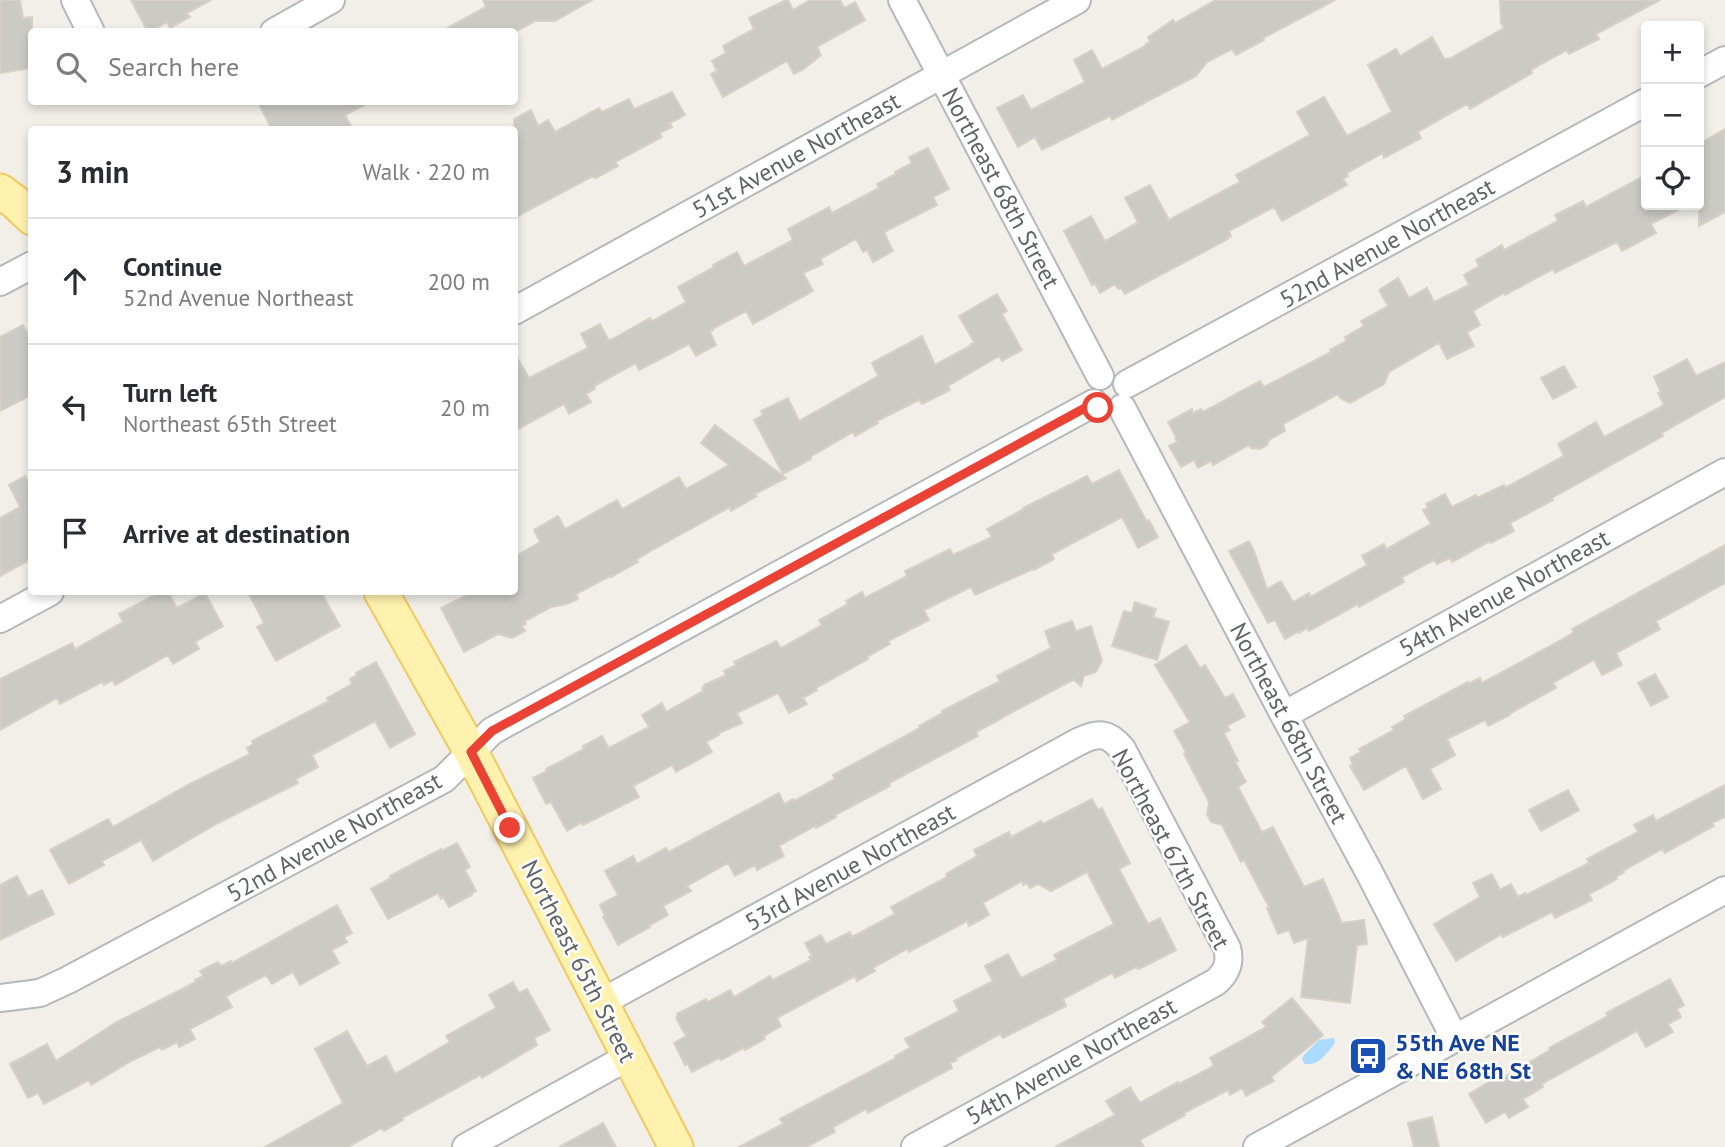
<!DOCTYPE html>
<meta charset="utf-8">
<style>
body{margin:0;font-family:"PT Sans",sans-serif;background:#f7f7f7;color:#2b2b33}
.controls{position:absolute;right:21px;top:21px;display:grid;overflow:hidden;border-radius:7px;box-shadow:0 4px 10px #0003}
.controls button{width:63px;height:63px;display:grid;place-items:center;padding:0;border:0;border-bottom:2px solid #e1e1e2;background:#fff;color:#2b2b33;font:35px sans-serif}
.stop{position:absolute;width:21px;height:21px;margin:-16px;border:5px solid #ea4335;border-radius:50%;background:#fff}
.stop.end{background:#ea4335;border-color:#fff;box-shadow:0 2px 7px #0008}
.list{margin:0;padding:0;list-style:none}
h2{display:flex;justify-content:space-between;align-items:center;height:91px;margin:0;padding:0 28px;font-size:30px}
h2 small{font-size:23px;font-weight:400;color:#7c7c81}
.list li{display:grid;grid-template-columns:46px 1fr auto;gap:21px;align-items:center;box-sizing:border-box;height:126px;padding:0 28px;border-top:2px solid #e1e1e2}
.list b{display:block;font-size:26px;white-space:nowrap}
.list p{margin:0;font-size:23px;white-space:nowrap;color:#7c7c81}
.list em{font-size:23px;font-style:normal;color:#7c7c81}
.icon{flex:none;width:38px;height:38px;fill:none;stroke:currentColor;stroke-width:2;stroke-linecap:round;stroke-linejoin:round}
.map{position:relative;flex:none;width:1725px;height:1147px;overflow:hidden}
.search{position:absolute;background:#fff;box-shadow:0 4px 10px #0003;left:28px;top:28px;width:490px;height:77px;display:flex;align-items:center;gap:18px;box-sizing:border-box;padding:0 24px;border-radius:7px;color:#7c7c81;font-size:26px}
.panel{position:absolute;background:#fff;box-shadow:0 4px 10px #0003;left:28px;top:126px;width:490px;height:469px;border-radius:7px}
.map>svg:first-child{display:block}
.water{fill:#aadaff}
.building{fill:#cccac5;stroke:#d6d1c6;stroke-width:2}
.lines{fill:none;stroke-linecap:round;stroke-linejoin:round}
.minor-casing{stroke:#b5b8bc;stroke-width:30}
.major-casing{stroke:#f2c960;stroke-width:37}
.minor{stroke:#fff;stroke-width:26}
.major{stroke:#fff2af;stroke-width:33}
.route{stroke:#ea4335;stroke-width:9}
.labels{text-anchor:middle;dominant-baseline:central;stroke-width:5;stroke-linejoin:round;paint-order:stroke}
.street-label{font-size:24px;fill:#5f6368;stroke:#fff}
.transit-label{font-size:24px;font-weight:bold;fill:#164399;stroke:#fff;text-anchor:start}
</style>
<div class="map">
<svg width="1725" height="1147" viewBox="0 0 1725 1147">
<rect width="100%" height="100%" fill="#f1efe8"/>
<path class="water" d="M1334,1038L1335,1043C1327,1053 1319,1066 1305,1064L1302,1059L1303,1056L1319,1040Z"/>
<path class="building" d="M0,0H20L23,18L32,17V68L0,73Z
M131,0H211L187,13L190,17L170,28L167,22L150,32H148Z
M483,0H592L555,21H535L515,32H440L486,7Z
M786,0H788L793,10L810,0H840L844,8L855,2L865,20L817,47L821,55L804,69L794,74L787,61L723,97L711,74L717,71L712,61L726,53L723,46L754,29L749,18Z
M1216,0H1335L1263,38L1264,40L1236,55L1232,49L1207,62L1196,76L1112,120L1110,116L1042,150L1035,137L1018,147L997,108L1023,95L1031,110L1085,82L1074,60L1092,50L1102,69L1147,45L1146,44L1150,42L1148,37L1173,20L1175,23Z
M1500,0H1660L1596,34L1599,39L1569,54L1567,50L1531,70L1532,73L1470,109L1467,104L1418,132L1421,138L1384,158L1383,153L1347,173L1348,176L1343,179L1347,185L1282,221L1274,207L1229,231L1231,236L1228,238V239L1125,294L1121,288L1118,289L1115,284L1100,293L1095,283L1092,285L1064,231L1091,216L1105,241L1138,222L1125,198L1150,185L1169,220L1240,182L1236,175L1310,135L1297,112L1324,97L1347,136L1392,112L1368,65L1396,49L1400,56L1432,37L1445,60L1448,58L1449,59L1504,28L1501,23Z
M672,92L685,115L670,123L672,127L660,133L662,137L615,162L618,166L596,178L591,177L514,218V119L531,110L538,126L548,120L555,132L599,108L602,112L629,99L634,109Z
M258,102H370L345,115L353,130H272Z
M1725,129V212L1699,226V144Z
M928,148L949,189L933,197L937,205L884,232L893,251L873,262L867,250L863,252L856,239L820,259L823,264L803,273L813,291L753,324L746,311L712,329L713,330L710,332L716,345L696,356L689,344L639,370L636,363L594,386L595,389L586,394L591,402L569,414L564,404L514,431V352L529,378L588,348L581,334L600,324L609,341L650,318L652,321L686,302L678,287L714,267L713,265L737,252L744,266L793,240L788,229L829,207L832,213L879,188L877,184L896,174L895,172L912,163L909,157Z
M1646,175V205H1688L1651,224L1656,233L1622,251L1617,242L1555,273L1553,269L1505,295L1504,293L1473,311L1480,325L1467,332L1474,346L1447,359L1439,343L1389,372L1384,384L1350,403L1340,398L1338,394L1283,424L1285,431L1269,440L1267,445L1260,449L1251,448L1249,445L1213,465L1211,461L1198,468L1194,460L1181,467L1169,446L1177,442L1175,438L1176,437L1168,422L1192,409L1193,413L1201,409L1203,412L1260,381L1264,387L1331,352L1330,350L1346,341L1345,337L1364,326L1361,321L1388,306L1379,290L1398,278L1409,298L1427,288L1434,302L1469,285L1464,275L1479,266L1476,260L1502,245L1504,250L1558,221L1555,215L1583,201L1586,207Z
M997,294L1007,311L1002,314L1022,350L1002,361L999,356L948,386L950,390L922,404L919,400L877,421L878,423L855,436L853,432L810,457L811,459L783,474L754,420L763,415L761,411L788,398L799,421L878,376L872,363L922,336L935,365L970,346V345L974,342L959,316Z
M23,325L32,343V395L0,411V337Z
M1687,359L1696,376L1725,362V397L1662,433L1663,436L1552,498L1553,500L1510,523L1514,531L1491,543L1490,541L1452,562L1450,558L1437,564L1434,560L1402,577L1404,582L1359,607L1358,604L1309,631L1307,628L1299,633V631L1285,639L1275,620L1268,623L1229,551L1249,541L1254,551L1267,589L1281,581L1293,602L1309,593L1310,597L1367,565L1362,556L1384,544L1386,549L1431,524L1423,510L1428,508L1426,504L1445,494L1452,507L1476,495L1477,498L1504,485L1505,488L1564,456L1558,444L1596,422L1604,437L1664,405L1658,393L1661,392L1654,377Z
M1564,366L1576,387L1553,399L1541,378Z
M715,425L786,478L755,494L757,496L731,511L730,507L654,549L636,560L638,562L611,577L610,576L576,594L578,599L567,604L551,607L525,621L526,624L522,626L525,631L512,638L498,634L464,652L441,608L473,592H514V557L540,542L534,530L558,516L565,529L617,500L622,509L679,477L686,489L729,465L701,443Z
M1119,470L1147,522L1149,520L1158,537L1138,548L1122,517L1052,554L1054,559L1034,570L1033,569L975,595L971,587L924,610L929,620L888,641L890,644L867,657L868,659L816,688L817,690L803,698L807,704L789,713L778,693L737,713L742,723L719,733V735L706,742L712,752L676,772L672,765L633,786L639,797L583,825L581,823L567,831L551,802L546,804L533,778L547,771L546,769L584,749L583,746L602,736L609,748L649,727L642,715L662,703L666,712L703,691L702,688L705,687L704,685L726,675L724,671L736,665L734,662L776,641L781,648L822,625L819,620L848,604L846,601L862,592L865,598L907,576L905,571L924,562L950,549L953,555L992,537L987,529L1024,509L1023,508L1087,476L1092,484Z
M25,476L32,488V559L0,576V518L20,507L9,485Z
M1725,545V583L1656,621L1660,629L1616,653L1622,665L1602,675L1594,660L1553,683L1556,688L1509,714L1510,715L1488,726L1485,720L1447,739L1455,755L1430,769L1441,789L1423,799L1406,766L1364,790L1350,766L1353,764L1350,758L1361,752L1359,749L1394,730L1392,727L1406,719L1404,716L1468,682V684L1480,678L1482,683L1563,639L1574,632L1572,629Z
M160,592H168L177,608L205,593L223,626L195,642L199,649L173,664L168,655L115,685L113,680L104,685L102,682L60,704L57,698L0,730V679L72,643L75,649L123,622L119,614Z
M248,592H321L340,626L276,661L257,627L264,623Z
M1135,602L1156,609L1153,617L1169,622L1157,660L1112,646L1124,611L1132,613Z
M1072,621L1076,631L1091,626L1102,661L1096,672L1084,676L1081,686L1074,680L1069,682L1001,718V719L976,732L978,736L889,783L890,786L835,815L836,817L816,828L815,826L779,846L784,856L757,870L755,865L735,876L728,863L687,886L691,891L663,906L668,915L649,926L650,927L618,945L603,917L605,916L600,905L618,895L605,871L633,856L637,864L666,848L669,852L779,793L784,804L793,799L794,801L835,779L833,775L920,728L919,726L943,713L942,711L1000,681L997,676L1051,648L1045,631Z
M1186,645L1200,668L1205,665L1225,698L1233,694L1245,716L1227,726L1230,730L1224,733L1238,761L1235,762L1246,782L1238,787L1262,832L1273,827L1304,887L1323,879L1342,923L1364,920L1367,944L1357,945L1350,1003L1301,997L1308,938L1294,943L1289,930L1278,934L1267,908L1269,907L1244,860L1241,862L1222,825L1211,822L1207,814L1209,802L1184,754L1186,752L1174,731L1190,722L1155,665Z
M376,662L415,734L390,748L375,721L312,755L318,767L296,779L298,783L218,823L153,861L141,840L102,861L104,865L69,884L50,850L108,819L113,827L188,785L250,754L247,748L253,744L252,741L329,701L327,698L352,684L350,679L357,675L356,673Z
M1655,674L1668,697L1651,706L1638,683Z
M1725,785V817L1712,823L1714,826L1665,853L1662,849L1623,871L1624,872L1616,877L1617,879L1589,894L1592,900L1555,918L1552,912L1503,937L1502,934L1456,961L1434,924L1480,897L1473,883L1492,874L1500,890L1511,884L1518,897L1525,893L1526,895L1589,863L1587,859L1638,832L1634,825L1653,815L1656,821Z
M1568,790L1579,810L1541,831L1529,810Z
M1092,799L1098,810L1102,808L1130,863L1119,869L1148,924L1160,918L1176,950L1149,964L1138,969L1136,967L1115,978L1112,973L1063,999L1066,1006L1003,1038L1000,1034L956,1058L957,1060L950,1063L952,1068L868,1113L866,1109L833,1127L835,1132L806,1147H739L783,1124L780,1119L896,1058L895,1056L910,1048L905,1039L959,1011L954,1001L993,981L985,966L1008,954L1021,978L1057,960L1054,955L1114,924L1087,872L1051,891L1038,884L1030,888L1027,883L1023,885L1022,881L983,903L989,915L969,926L967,921L909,952L907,949L873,968L875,971L857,981L855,976L777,1018L781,1026L764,1036L765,1039L745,1050L743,1048L721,1060L719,1058L692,1072L687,1063L685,1065L674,1043L686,1036L676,1018L678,1016L677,1014L706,999L708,1002L730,990L734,997L770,976L773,980L811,960L809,957L812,956L805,943L821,935L826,944L850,932L852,937L895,914L891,907L947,877L946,874L977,856L974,850L1009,832L1011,837L1041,821L1043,824Z
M457,843L470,867L465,870L476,891L471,894L472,895L449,907L443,897L441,899L438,893L388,919L371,889L391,878L390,876L405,868L441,849L442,851Z
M17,876L28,897L42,890L54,914L0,940V885Z
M337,905L352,933L344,937L347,942L332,950L339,963L300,985L293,972L272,984L266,975L226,996L232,1007L190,1029L195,1039L179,1047L177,1042L162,1050L160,1047L131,1061L91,1085L89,1080L44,1104L38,1093L28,1098L10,1064L47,1044L56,1061L115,1023L196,982L195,980L203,976L200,971L218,962L221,966L231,961L232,963Z
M1670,979L1684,1005L1677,1009L1681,1017L1668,1024L1673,1032L1646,1047L1637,1031L1542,1084L1543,1087L1523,1099L1528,1107L1509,1118L1505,1112L1486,1123L1469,1094L1494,1079L1496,1082L1550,1050L1549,1048L1608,1016L1606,1013Z
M513,982L519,993L527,989L550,1030L534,1038L537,1045L482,1078L480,1075L402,1118L403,1120L384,1131L382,1128L348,1147H265L343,1103L315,1049L347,1031L367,1066L386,1056L395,1074L450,1042L446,1036L496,1008L489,995Z
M1292,998L1323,1035L1271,1077L1274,1081L1246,1096L1242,1088L1230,1095L1228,1090L1184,1113L1185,1115L1140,1140L1144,1147H1055L1115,1115L1106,1101L1130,1087L1140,1103L1178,1082L1179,1084L1214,1066L1210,1058L1266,1027L1262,1022Z
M1432,1117L1439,1147H1414L1408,1123Z
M603,1123L616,1147H559Z"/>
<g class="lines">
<g class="minor-casing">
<path id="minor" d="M75,0L91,32
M902,0L1100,376
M274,32L331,0
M1699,74L1725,60
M0,282L32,265
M514,311L1077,0
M1127,384L1646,102
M1122,408L1284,715L1369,872L1455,1039
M0,619L50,592
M1284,715L1725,472
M0,998L40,993L68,980L444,779L492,731L1094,403
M600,1003L1078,742C1098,732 1108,732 1122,749L1227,948C1231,962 1227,972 1216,982L915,1147
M466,1147L628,1057
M1257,1147L1725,890"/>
</g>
<g class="major-casing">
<path id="major" d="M0,191L15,202L32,218
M381,592L471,752L676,1147"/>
</g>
<use href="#minor" class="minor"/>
<use href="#major" class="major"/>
</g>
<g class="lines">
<path class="route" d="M510,828L471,752L492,731L1094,403L1098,408"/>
</g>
<defs>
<g id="bus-square" transform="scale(2.0125)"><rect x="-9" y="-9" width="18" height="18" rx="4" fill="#1a4fb4" stroke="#fff"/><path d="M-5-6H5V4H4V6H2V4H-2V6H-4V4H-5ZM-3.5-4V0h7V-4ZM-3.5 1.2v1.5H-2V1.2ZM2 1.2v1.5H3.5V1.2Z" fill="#fff"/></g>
</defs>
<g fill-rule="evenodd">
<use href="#bus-square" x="1368" y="1056"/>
</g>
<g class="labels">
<g class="street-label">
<text transform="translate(796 155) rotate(-29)">51st Avenue Northeast</text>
<text transform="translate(1001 188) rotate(62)">Northeast 68th Street</text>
<text transform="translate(1387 243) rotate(-29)">52nd Avenue Northeast</text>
<text transform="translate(1504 593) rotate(-29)">54th Avenue Northeast</text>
<text transform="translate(1289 723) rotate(62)">Northeast 68th Street</text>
<text transform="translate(334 837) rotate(-29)">52nd Avenue Northeast</text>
<text transform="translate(1171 849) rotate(62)">Northeast 67th Street</text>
<text transform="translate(850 867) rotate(-29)">53rd Avenue Northeast</text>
<text transform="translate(579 961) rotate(63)">Northeast 65th Street</text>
<text transform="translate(1071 1061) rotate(-29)">54th Avenue Northeast</text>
</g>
<g class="transit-label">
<text x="1395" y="1042">55th Ave NE<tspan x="1395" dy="28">&amp; NE 68th St</tspan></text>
</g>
</g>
</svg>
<div class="controls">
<button>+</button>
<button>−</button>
<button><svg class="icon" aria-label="locate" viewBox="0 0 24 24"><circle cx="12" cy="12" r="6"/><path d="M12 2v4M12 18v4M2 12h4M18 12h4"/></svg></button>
</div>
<div class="stop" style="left:1098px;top:408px"></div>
<div class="stop end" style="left:510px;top:828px"></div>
<div class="search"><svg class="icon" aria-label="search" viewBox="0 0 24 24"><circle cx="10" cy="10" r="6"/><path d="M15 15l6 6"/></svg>Search here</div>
<section class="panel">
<h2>3 min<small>Walk · 220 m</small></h2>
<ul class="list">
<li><svg class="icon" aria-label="ahead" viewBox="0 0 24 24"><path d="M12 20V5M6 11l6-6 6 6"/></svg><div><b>Continue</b><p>52nd Avenue Northeast</p></div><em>200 m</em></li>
<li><svg class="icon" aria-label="left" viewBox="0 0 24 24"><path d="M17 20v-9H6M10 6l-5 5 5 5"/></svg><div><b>Turn left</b><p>Northeast 65th Street</p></div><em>20 m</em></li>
<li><svg class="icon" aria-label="arrive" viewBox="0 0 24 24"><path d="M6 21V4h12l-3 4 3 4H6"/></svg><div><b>Arrive at destination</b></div></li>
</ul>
</section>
</div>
